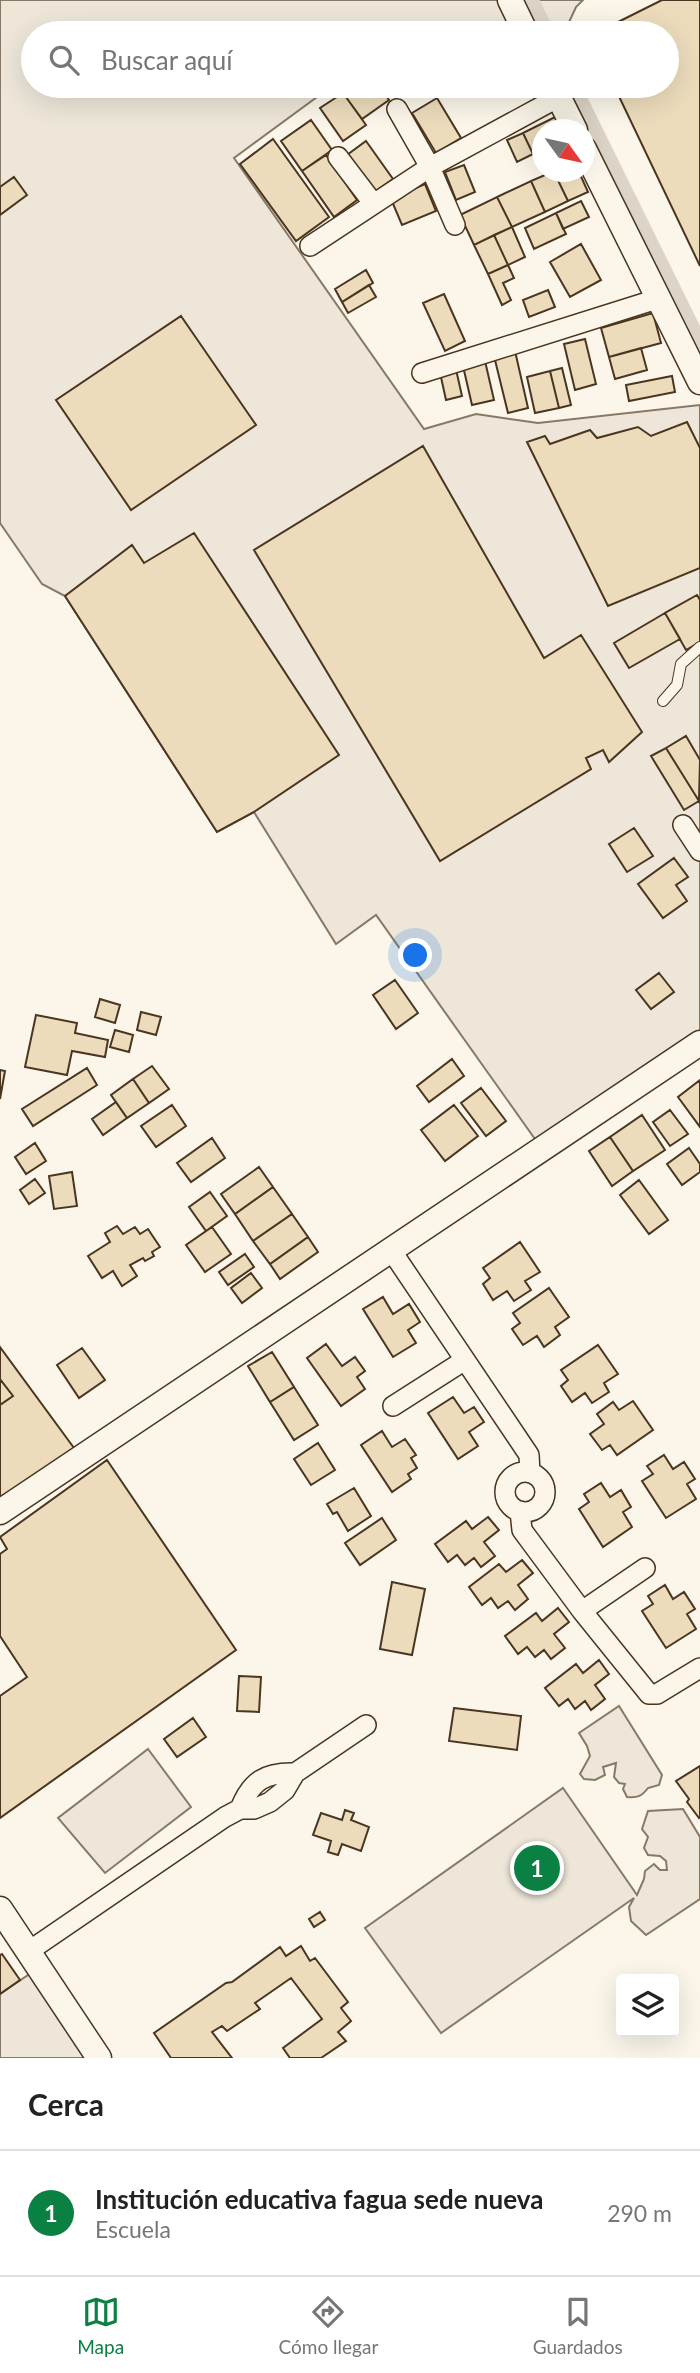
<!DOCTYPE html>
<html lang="es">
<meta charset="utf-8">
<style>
body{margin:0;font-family:Lato,sans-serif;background:#f2f2f2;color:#222}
.controls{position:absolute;right:21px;bottom:21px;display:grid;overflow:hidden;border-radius:7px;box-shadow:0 7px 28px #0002}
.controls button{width:63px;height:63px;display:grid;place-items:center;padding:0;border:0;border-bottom:2px solid #e0e0e0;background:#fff;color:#222;font:35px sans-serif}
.compass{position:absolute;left:532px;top:119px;width:63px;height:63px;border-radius:50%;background:#fff;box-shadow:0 7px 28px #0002;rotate:123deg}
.you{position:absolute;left:416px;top:956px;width:24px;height:24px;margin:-18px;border:5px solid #fff;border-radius:50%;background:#1a73e8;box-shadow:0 0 0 10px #1a73e833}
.badge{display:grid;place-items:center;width:46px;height:46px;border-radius:50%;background:#0b8043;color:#fff;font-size:23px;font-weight:700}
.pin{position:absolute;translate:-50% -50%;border:4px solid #fff;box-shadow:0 2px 7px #0006}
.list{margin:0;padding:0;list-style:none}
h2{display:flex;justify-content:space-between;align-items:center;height:91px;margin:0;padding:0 28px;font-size:30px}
h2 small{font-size:23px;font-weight:400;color:#767676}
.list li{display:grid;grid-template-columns:46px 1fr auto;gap:21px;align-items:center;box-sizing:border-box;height:126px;padding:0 28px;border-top:2px solid #e0e0e0}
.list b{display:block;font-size:26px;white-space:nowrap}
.list p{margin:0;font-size:23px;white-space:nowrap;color:#767676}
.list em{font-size:23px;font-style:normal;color:#767676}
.icon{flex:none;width:38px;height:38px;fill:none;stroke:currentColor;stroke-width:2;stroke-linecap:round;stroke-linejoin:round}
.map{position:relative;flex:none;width:700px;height:2058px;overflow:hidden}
.search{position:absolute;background:#fff;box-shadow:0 7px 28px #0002;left:21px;right:21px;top:21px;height:77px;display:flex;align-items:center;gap:18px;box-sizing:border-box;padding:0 24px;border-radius:38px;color:#767676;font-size:26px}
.sheet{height:217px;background:#fff}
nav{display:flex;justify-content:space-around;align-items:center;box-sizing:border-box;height:98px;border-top:2px solid #e0e0e0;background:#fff;font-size:19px;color:#767676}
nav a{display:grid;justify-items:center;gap:4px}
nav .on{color:#0b8043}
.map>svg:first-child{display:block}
.green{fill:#ede6d9;stroke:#887966;stroke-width:2}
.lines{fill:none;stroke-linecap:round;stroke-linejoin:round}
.canal{stroke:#dcd4c6;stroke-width:23}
.building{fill:#ecdcbc;stroke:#4a3520;stroke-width:2}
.service-casing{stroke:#4a3520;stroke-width:12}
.minor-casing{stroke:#4a3520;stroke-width:22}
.tertiary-casing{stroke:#4a3520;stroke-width:27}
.service{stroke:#fbf6e9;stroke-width:10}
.minor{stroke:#fbf6e9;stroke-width:19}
.tertiary{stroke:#fbf6e9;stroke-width:24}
</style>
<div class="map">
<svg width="700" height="2058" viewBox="0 0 700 2058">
<rect width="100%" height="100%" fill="#fbf6e9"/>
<path class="green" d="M0,0H583L576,7L564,33H33V86H332L234,158L424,429L476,414L538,423L700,405V1043L542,1149L376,915L336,944L254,812L217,832L65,596L42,584L0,523Z
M619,1706L662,1775L659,1785L648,1788C642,1796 638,1798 627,1797L623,1789L625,1784L619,1783L614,1777L616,1763L603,1767L605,1775L595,1780L584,1779L580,1774L590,1756L587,1746L579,1733Z
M148,1749L191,1807L105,1873L58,1818Z
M563,1788L637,1895L644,1879L645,1871L654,1864L660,1870H667L666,1861L660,1856L648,1855L644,1848L648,1837L642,1829L648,1811L683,1809L700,1837V1899L646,1935L631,1921L629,1907L634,1898L441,2033L365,1928Z
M40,1967L102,2058H0V1994Z"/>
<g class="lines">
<path class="canal" d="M527,0L543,33
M569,86L700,352"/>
</g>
<path class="building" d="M662,0H700V266L614,86H667V33H596Z
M353,86H379L389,100L362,119L343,93Z
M343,93L366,125L343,141L320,108Z
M437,98L461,138L436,153L412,113Z
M555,117L561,130H542V150L533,154L523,133Z
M311,120L332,150L302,171L281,141Z
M523,133L533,154L517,162L507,140Z
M273,139L329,217L296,241L240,164Z
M366,141L393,179L373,193L347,155Z
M326,155L357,200L334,217L302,171Z
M464,165L475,192L456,200L445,172Z
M552,172H554L568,201L545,212L531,181Z
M554,172H579L588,192L568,201Z
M14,177L27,195L0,215V187Z
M531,181L545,212L512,227L497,197Z
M425,184L436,211L402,225L391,199Z
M497,197L512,227L474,245L460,215Z
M581,201L589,217L563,229L556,213Z
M556,213L566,234L534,249L525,228Z
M512,227L525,257L508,265L494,235Z
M494,235L508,265L488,274L474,245Z
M581,244L601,280L570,297L550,262Z
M508,265L514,278L503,283L511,300L502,305L488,274Z
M366,270L373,283L342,302L335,289Z
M369,285L376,297L348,313L342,302Z
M548,290L555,307L529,317L523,300Z
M444,294L465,341L445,351L423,303Z
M653,313L661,343L609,357L601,328Z
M181,316L256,425L131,510L56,400Z
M585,339L596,384L575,390L564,344Z
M641,348L647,370L615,379L609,357Z
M515,351L528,408L508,413L494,356Z
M485,361L494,400L472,405L463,366Z
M455,365L462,396L446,400L439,368Z
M562,368L571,405L559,408L550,371Z
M550,371L559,408L535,413L527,377Z
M672,376L675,392L629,401L626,385Z
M687,422L700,448V568L608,606L527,442L545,436L550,444L590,430L597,438L638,427L651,436Z
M423,446L544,658L581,635L642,732L609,762L603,750L586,758L591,769L440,861L254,550Z
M194,533L339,755L254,812L217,832L65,596L132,545L144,563Z
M697,595L700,600V642L686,650L665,613Z
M665,613L680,639L629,668L614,643Z
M686,736L700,760L699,801L666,748Z
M666,748L699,801L684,810L651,756Z
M634,828L653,856L627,872L609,844Z
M674,858L688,877L676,885L687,901L663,918L638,884Z
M659,973L674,992L651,1009L636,990Z
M395,980L418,1013L396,1029L373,995Z
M100,999L120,1005L115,1023L95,1017Z
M141,1012L161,1017L156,1035L137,1030Z
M36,1015L77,1023L75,1033L108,1040L105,1057L72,1051L67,1075L25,1067Z
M115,1030L133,1035L129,1052L110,1047Z
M452,1059L464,1076L429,1102L417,1086Z
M152,1066L169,1089L149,1103L133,1079Z
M87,1068L97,1085L33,1126L22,1109Z
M0,1070L5,1071L0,1099Z
M133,1079L149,1103L127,1118L111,1095Z
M700,1080V1127L678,1097Z
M481,1088L506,1121L486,1136L461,1103Z
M116,1102L127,1118L103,1135L92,1119Z
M172,1105L186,1126L156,1147L141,1126Z
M454,1105L478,1136L445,1161L421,1130Z
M670,1110L688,1134L670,1146L653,1122Z
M642,1115L665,1150L633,1171L610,1137Z
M610,1137L633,1171L612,1186L589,1151Z
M212,1138L225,1158L191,1182L177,1163Z
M35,1143L46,1161L26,1174L15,1157Z
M689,1148L700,1164V1172L682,1185L667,1164Z
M259,1167L273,1187L235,1214L221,1194Z
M72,1172L77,1206L54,1209L49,1176Z
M35,1179L45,1193L29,1204L20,1190Z
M639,1180L668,1220L649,1234L620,1195Z
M273,1187L292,1214L253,1241L235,1214Z
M210,1192L227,1216L206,1231L189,1207Z
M292,1214L308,1237L270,1264L253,1241Z
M117,1226L123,1234L135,1227L140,1234L148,1229L160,1247L152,1252L154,1256L145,1261L143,1258L130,1265L137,1276L122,1286L113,1271L102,1278L88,1256L110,1242L105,1233Z
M212,1227L231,1254L205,1272L186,1245Z
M308,1237L318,1252L280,1279L270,1264Z
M520,1242L540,1272L525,1281L531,1290L514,1301L507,1291L493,1300L483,1284L490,1278L483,1268Z
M245,1254L254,1267L228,1285L219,1272Z
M251,1273L262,1288L242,1303L231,1288Z
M549,1288L569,1317L555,1327L560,1335L544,1347L537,1336L523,1345L512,1329L520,1323L513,1313Z
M383,1297L393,1314L409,1304L420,1322L408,1330L416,1343L393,1357L363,1309Z
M326,1344L342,1366L355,1357L365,1371L357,1377L365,1389L341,1406L307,1358Z
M598,1345L618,1374L604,1383L609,1392L592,1403L585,1393L572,1402L561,1386L568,1380L561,1370Z
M0,1347L74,1448L0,1503Z
M82,1348L105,1380L79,1398L57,1365Z
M272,1352L294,1387L270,1402L248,1366Z
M0,1379L13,1396L0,1405Z
M294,1387L318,1425L294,1440L270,1402Z
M453,1397L464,1413L474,1407L484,1422L469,1432L478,1446L458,1459L428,1413Z
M633,1401L653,1430L617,1455L610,1445L602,1450L590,1434L604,1424L597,1414L613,1402L619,1410Z
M382,1431L392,1447L405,1439L416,1455L411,1458L417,1468L408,1474L411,1479L392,1492L361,1445Z
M318,1443L335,1470L311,1485L294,1459Z
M664,1455L673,1469L684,1462L695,1479L687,1484L696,1499L666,1518L642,1481L653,1474L647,1466Z
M107,1460L236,1650L0,1818V1696L27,1677L0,1636V1554L7,1549L0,1537Z
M601,1483L610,1497L621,1490L631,1507L623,1512L632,1527L603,1547L579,1509L589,1502L584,1494Z
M354,1488L371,1516L348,1531L337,1512L333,1514L327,1504Z
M488,1517L499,1530L484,1542L495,1556L481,1567L474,1558L465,1565L457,1555L448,1562L435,1544L466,1521L472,1529Z
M382,1518L396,1540L360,1565L345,1543Z
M522,1560L533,1573L518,1585L528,1599L515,1610L508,1601L498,1608L491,1598L482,1605L469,1587L499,1564L506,1572Z
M392,1582L425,1589L412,1655L380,1649Z
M665,1585L673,1599L684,1592L695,1609L687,1614L696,1629L666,1648L642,1611L653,1604L648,1596Z
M558,1608L569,1622L554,1634L565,1648L551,1659L544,1650L535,1657L527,1647L518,1654L505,1636L536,1613L542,1621Z
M599,1660L609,1674L595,1685L605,1699L591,1710L585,1701L575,1709L568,1699L559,1706L545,1688L576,1664L583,1673Z
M239,1676L261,1677L259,1712L237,1711Z
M454,1708L521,1716L517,1750L449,1741Z
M193,1718L206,1737L177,1757L164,1739Z
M700,1766V1817L699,1818L687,1802L689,1799L676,1781Z
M345,1810L354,1813L351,1820L369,1827L361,1851L342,1844L338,1855L328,1852L331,1841L313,1835L321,1813L342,1820Z
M320,1912L325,1920L314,1927L309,1919Z
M301,1946L310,1961L315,1958L348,2002L341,2008L351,2021L338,2032L346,2041L321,2058H290L283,2048L322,2019L291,1978L255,2003L260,2009L227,2031L222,2026L212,2032L232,2058H171L154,2033L226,1983L232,1982L280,1947L286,1956Z
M2,1954L20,1980L0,1994V1955Z"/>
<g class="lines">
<g class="service-casing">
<path id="service" d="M663,701L677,685L681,664L700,647"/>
</g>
<g class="minor-casing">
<path id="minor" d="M397,109L430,167L455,225
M338,157L373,203
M310,246L430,167L559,97
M422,373L657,299
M683,825L700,851
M391,1250L529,1455L530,1473
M393,1406L465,1360
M505 1492a20 20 0 1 1 40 0a20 20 0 1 1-40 0Z
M520,1511L522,1530L582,1611L649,1694H657L700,1668
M582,1611L645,1568
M240,1809C251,1781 265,1772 295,1773
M29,1951L225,1817L240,1809H254L270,1802L285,1790L295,1773L366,1725"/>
</g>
<g class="tertiary-casing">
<path id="tertiary" d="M510,0L526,33
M553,86L575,130
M584,149L700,382
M0,1512L700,1043
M0,1909L99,2058"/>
</g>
<use href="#service" class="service"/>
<use href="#minor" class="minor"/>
<use href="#tertiary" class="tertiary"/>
</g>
</svg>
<div class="controls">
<button><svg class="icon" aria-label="layers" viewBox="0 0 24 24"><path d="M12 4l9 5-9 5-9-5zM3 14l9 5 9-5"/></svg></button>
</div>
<svg class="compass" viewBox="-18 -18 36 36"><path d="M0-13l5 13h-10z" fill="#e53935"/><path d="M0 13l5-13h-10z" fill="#767676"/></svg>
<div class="you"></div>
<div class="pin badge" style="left:537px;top:1868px">1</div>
<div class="search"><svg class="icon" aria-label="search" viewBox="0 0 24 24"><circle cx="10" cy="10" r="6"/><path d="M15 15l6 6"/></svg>Buscar aquí</div>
</div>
<section class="sheet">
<h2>Cerca<small></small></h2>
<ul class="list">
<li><span class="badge">1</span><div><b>Institución educativa fagua sede nueva</b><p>Escuela</p></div><em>290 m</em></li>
</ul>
</section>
<nav>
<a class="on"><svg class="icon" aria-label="map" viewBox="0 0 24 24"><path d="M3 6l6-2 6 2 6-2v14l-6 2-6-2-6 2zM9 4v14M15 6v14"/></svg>Mapa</a>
<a><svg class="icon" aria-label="directions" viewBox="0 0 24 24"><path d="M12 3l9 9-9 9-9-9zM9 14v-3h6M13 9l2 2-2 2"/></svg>Cómo llegar</a>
<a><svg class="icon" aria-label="saved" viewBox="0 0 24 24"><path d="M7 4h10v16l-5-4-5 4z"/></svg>Guardados</a>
</nav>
